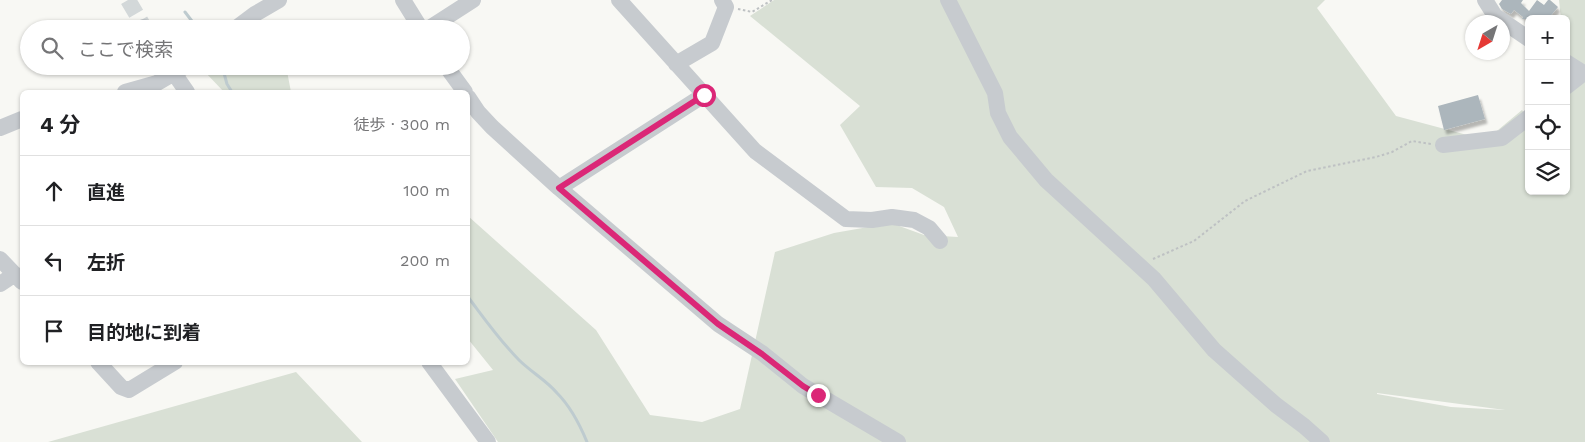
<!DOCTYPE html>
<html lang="ja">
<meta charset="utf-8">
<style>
body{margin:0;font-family:"Work Sans","Noto Sans JP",sans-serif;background:#f2f2f2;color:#202124}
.controls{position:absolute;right:15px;top:15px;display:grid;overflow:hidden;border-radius:8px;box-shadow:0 1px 4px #0004}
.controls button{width:45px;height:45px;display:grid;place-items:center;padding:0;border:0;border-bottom:1px solid #e0e0e0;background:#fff;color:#202124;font:25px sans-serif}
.compass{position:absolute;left:1465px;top:15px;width:45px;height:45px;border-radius:50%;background:#fff;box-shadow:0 1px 4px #0004;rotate:219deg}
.stop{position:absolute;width:15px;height:15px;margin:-11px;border:4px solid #db2777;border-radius:50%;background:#fff}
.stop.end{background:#db2777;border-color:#fff;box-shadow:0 1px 5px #0008}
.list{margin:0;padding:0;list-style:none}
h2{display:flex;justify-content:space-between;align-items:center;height:65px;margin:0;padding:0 20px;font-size:21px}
h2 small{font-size:16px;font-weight:400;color:#757577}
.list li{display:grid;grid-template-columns:32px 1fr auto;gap:15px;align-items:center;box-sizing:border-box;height:70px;padding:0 20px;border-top:1px solid #e0e0e0}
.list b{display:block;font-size:19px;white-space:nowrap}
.list em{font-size:16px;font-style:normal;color:#757577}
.icon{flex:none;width:28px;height:28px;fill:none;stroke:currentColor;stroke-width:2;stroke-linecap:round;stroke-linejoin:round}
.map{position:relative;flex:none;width:1585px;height:442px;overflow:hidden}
.search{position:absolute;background:#fff;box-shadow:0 1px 4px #0004;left:20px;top:20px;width:450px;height:55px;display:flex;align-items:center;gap:12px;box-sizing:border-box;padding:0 18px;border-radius:28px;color:#757577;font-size:19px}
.panel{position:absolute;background:#fff;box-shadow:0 1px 4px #0004;left:20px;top:90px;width:450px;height:275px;border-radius:8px}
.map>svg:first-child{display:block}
.green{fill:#d9e0d5;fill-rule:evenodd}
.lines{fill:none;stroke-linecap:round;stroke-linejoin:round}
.stream{stroke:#becbcf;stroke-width:3}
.building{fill:#acb6bc;filter:url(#shadow)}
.minor-tunnel{stroke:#d3d8d9;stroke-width:16;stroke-dasharray:16 8;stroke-linecap:butt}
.path{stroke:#bec1c3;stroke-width:2;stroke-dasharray:2.5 2.5;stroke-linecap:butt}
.minor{stroke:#c7cbcf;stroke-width:16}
.route{stroke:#db2777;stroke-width:6}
</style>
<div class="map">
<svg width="1585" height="442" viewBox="0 0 1585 442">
<defs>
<filter id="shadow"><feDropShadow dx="2.5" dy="4.5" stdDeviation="1" flood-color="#0004"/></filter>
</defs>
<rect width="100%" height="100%" fill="#f8f8f4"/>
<path class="green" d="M774,0H1325L1317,8L1396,116L1486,140L1522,110L1529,121V191H1566V87L1585,74V442H498L455,379L493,370L468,339V216L596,330L650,415L702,422L740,409L775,252L834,233L891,223L924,235L958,237L944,207L912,188L876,187L840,125L860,106L750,16ZM1377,394V393L1505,410L1451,407Z
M1559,0H1585V68L1566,53V19H1561Z
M212,66H286L291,92H224L204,71Z
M296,372L362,442H48Z"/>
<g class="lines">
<path class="stream" d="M185,12L198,29
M222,66L227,84L232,92
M468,297C484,318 500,341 519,360C531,372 546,380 557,393C570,406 580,425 587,442"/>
</g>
<path class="building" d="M1502,0H1523L1521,3L1529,11L1537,0L1544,5L1548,0H1550L1558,7L1548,19H1522L1523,17L1514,10L1511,14L1502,9L1499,4Z
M1478,95L1485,119L1444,130L1438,106Z"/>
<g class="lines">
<path class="minor-tunnel" d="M128,0L144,27"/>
<path class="path" d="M738,9L752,12L772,0
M1153,259L1194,241L1245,201L1307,171L1376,157L1392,152L1412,141L1431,144"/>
<path class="minor" d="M403,0L421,29
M619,0L755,151L846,219L872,220L892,217L914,220L929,228L940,241
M948,0L995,93L998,113L1010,137L1046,180L1154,279L1214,350L1276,405L1304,426L1322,442
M1485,0L1495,16L1529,39
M144,27L145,29
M235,29L255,14L279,0
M428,29L473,0
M1566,62L1585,74
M676,64L712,43L726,7L722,0
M169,66L187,92
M446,66L465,92
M1566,87L1584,73
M125,92L157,83L186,66
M468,97L478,112L492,127L559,188L718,324L762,353L803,386L898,442
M0,128L22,119
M1443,145L1502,138L1529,117
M559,188L704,95
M0,259L22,282
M0,284L15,274
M98,362L121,387L129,390L175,362
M429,362L488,442"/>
</g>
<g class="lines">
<path class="route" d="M704,95L559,188L718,324L762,354L803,386L818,395"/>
</g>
</svg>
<div class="controls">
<button>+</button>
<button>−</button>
<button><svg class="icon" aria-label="locate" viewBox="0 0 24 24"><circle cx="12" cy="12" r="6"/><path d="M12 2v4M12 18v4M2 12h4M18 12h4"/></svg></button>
<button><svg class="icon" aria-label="layers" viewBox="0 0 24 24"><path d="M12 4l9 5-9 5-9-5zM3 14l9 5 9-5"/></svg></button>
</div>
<svg class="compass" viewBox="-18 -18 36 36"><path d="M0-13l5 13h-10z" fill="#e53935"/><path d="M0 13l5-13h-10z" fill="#757577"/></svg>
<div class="stop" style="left:704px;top:95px"></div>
<div class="stop end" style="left:818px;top:395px"></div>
<div class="search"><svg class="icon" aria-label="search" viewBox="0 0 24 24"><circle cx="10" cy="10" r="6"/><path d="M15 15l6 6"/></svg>ここで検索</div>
<section class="panel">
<h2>4 分<small>徒歩 · 300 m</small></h2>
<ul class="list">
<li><svg class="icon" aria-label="ahead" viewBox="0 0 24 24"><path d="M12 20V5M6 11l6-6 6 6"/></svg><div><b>直進</b></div><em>100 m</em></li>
<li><svg class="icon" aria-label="left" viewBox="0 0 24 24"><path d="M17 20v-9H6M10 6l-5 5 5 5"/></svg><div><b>左折</b></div><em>200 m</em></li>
<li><svg class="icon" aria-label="arrive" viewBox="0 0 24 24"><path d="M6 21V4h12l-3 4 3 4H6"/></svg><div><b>目的地に到着</b></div></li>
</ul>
</section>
</div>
